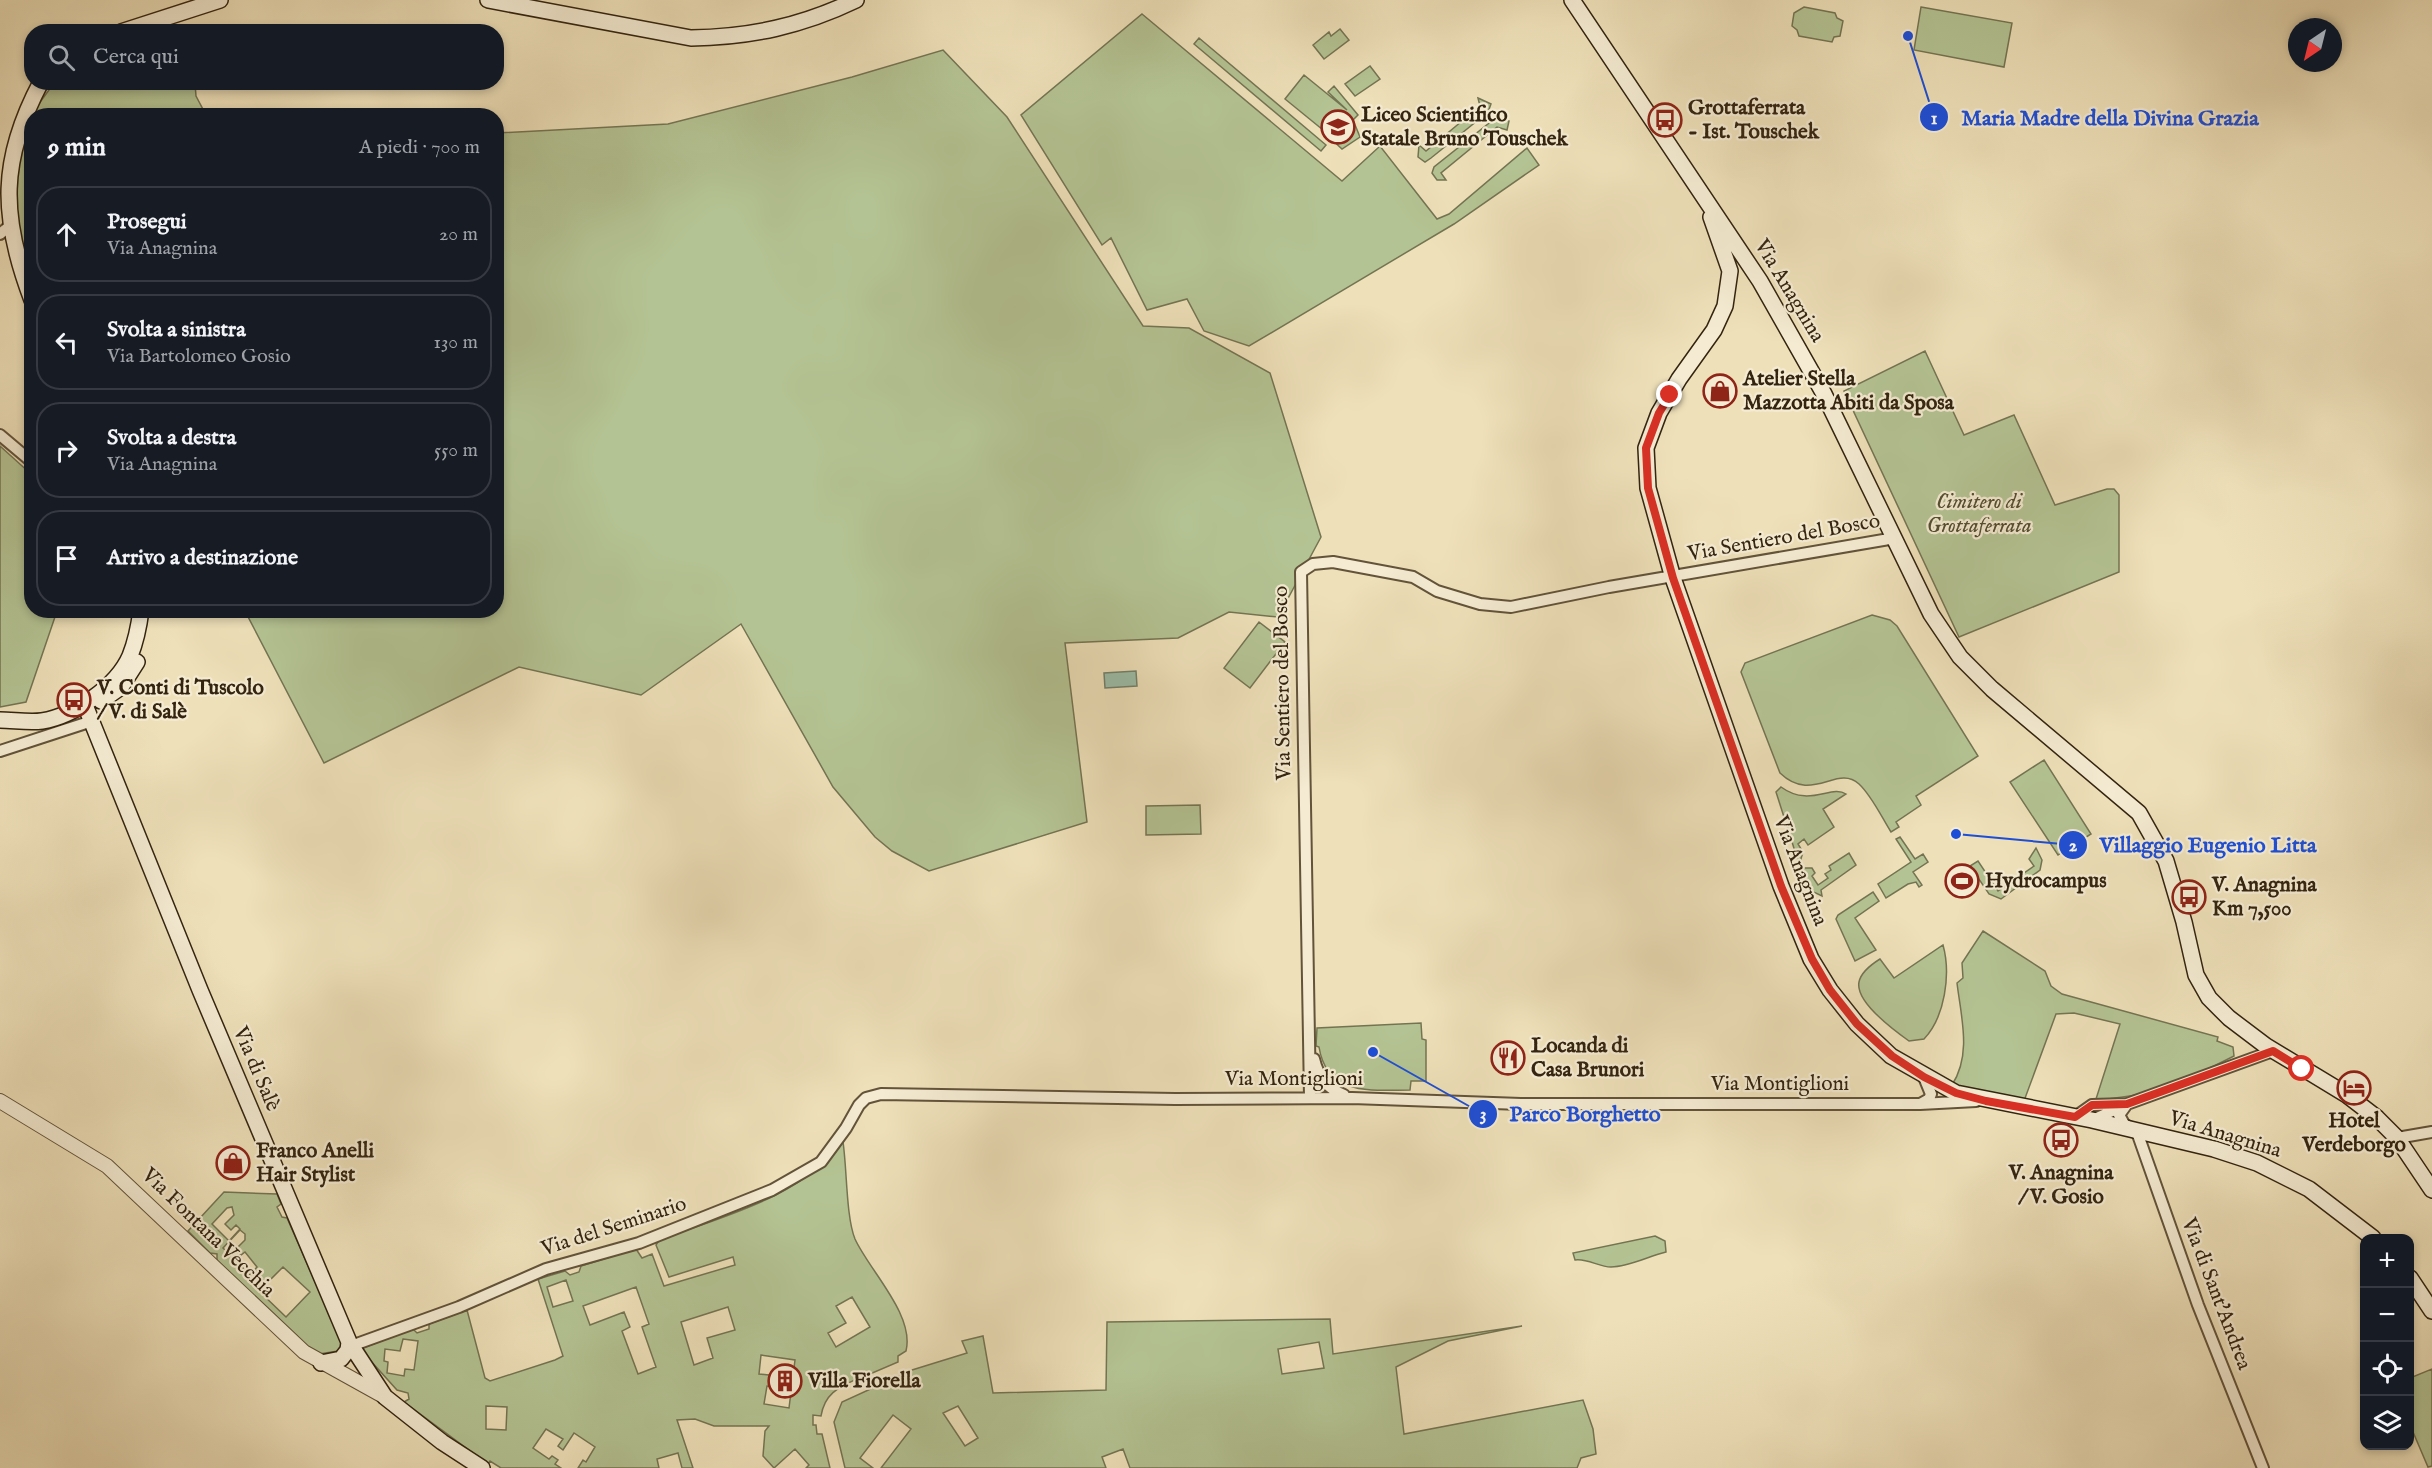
<!DOCTYPE html>
<html lang="it">
<meta charset="utf-8">
<style>
body{margin:0;font-family:"IM FELL English",serif;background:#20242c;color:#f1f3f6}
.controls{position:absolute;right:18px;bottom:18px;display:grid;overflow:hidden;border-radius:12px;box-shadow:0 3px 9px #0003}
.controls button{width:54px;height:54px;display:grid;place-items:center;padding:0;border:0;border-bottom:2px solid #363941;background:#171b24;color:#f1f3f6;font:30px sans-serif}
.compass{position:absolute;left:2288px;top:18px;width:54px;height:54px;border-radius:50%;background:#171b24;box-shadow:0 3px 9px #0003;rotate:215deg}
.stop{position:absolute;width:18px;height:18px;margin:-14px;border:4px solid #d93025;border-radius:50%;background:#fff}
.stop.end{background:#d93025;border-color:#fff;box-shadow:0 2px 6px #0008}
.list{margin:0;padding:0;list-style:none}
h2{display:flex;justify-content:space-between;align-items:center;height:78px;margin:0;padding:0 24px;font-size:26px}
h2 small{font-size:20px;font-weight:400;color:#9ea1a6}
.list li{display:grid;grid-template-columns:39px 1fr auto;gap:18px;align-items:center;box-sizing:border-box;height:96px;margin:0 12px 12px;padding:0 12px;border:2px solid #363941;border-radius:24px}
.list b{display:block;font-size:22px;white-space:nowrap}
.list p{margin:0;font-size:20px;white-space:nowrap;color:#9ea1a6}
.list em{font-size:20px;font-style:normal;color:#9ea1a6}
.icon{flex:none;width:33px;height:33px;fill:none;stroke:currentColor;stroke-width:2;stroke-linecap:round;stroke-linejoin:round}
.map{position:relative;flex:none;width:2432px;height:1468px;overflow:hidden}
.search{position:absolute;background:#171b24;box-shadow:0 3px 9px #0003;left:24px;top:24px;width:480px;height:66px;display:flex;align-items:center;gap:15px;box-sizing:border-box;padding:0 21px;border-radius:24px;color:#9ea1a6;font-size:22px}
.panel{position:absolute;background:#171b24;box-shadow:0 3px 9px #0003;left:24px;top:108px;width:480px;height:510px;border-radius:24px}
.map>svg:first-child{display:block}
.green{fill:#b4c393;stroke:#747452;stroke-width:1.5;fill-rule:evenodd}
.water{fill:#9bbea9;stroke:#71806c;stroke-width:1.5}
.lines{fill:none;stroke-linecap:round;stroke-linejoin:round}
.minor-casing{stroke:#62533a;stroke-width:14}
.tertiary-casing{stroke:#62533a;stroke-width:16}
.secondary-casing{stroke:#332410;stroke-width:18}
.minor{stroke:#f4ebd2;stroke-width:10}
.tertiary{stroke:#f4ebd2;stroke-width:14}
.secondary{stroke:#f4ebd2;stroke-width:15}
.route{stroke:#d93025;stroke-width:8}
.labels{text-anchor:middle;dominant-baseline:central;stroke-width:4.5;stroke-linejoin:round;paint-order:stroke}
.poi-label{font-size:21px;font-weight:bold;fill:#332410;stroke:#f4ebd2;text-anchor:start}
.street-label{font-size:21px;fill:#332410;stroke:#f4ebd2}
.park-label{font-size:21px;font-style:italic;fill:#534c31;stroke:#f4ebd2}
.leader{fill:none;stroke:#1d4ed8;stroke-width:2}
.callout-dot{fill:#1d4ed8;stroke:#f4ebd2;stroke-width:2}
.mark-label{font-size:18px;text-anchor:middle;font-weight:bold;fill:#fff}
.callout-label{font-size:22px;text-anchor:middle;font-weight:bold;fill:#1d4ed8;stroke:#f4ebd2;stroke-width:4.5;stroke-linejoin:round;paint-order:stroke}
</style>
<div class="map">
<svg width="2432" height="1468" viewBox="0 0 2432 1468">
<rect width="100%" height="100%" fill="#eee0b9"/>
<filter id="stains"><feTurbulence type="fractalNoise" baseFrequency=".00333" numOctaves="4"/><feColorMatrix values="0 0 0 0 .2 0 0 0 0 .09 0 0 0 0 .02 0 0 0 .5 -.17"/></filter>
<radialGradient id="worn" r=".72"><stop offset=".6" stop-color="#630" stop-opacity="0"/><stop offset="1" stop-color="#630" stop-opacity=".3"/></radialGradient>
<path class="green" d="M1804,7L1835,13L1837,18L1843,21L1840,36L1834,37L1832,42L1799,36L1797,30L1792,26L1794,13Z
M1921,7L2012,23L2004,67L1914,50Z
M1142,14L1342,181L1380,146L1437,219L1449,214L1527,148L1539,165L1454,224L1249,346L1204,331L1187,299L1147,310L1111,238L1102,245L1021,115Z
M1340,29L1349,40L1324,59L1313,45L1329,32L1331,36Z
M1199,38L1326,145L1321,151L1194,44Z
M943,50L1007,117L1143,326L1189,328L1270,373L1321,537L1278,617L1229,612L1178,638L1065,643L1087,822L929,871L892,851L875,837L833,787L741,624L641,695L519,667L324,763L245,611L496,610L497,133L668,124L852,77Z
M1370,66L1380,79L1355,96L1345,84Z
M1304,75L1347,110L1328,92L1334,86L1358,115L1353,120L1360,137L1342,149L1328,136L1335,126L1328,134L1285,99Z
M54,83H195L196,96L206,115L32,116L31,277L12,220L22,127Z
M1478,98L1491,104L1488,112L1431,158L1425,162L1418,157L1419,145L1426,151L1480,106Z
M1500,119L1509,121L1507,130L1497,127L1441,173L1446,180H1437L1432,173L1434,167L1493,120Z
M1925,351L1964,435L2014,415L2055,505L2107,489H2114L2119,495V572L1959,637L1844,391Z
M0,446L31,474L32,610L57,611L26,702L0,707Z
M1872,615L1890,620L1897,626L1978,756L1916,796L1921,805L1896,822L1899,827L1891,832C1882,818 1872,796 1859,784C1837,764 1812,804 1780,773L1741,672L1745,663Z
M1259,622L1285,642L1250,688L1224,668Z
M2044,760L2091,834L2058,855L2010,782Z
M1781,787C1810,808 1831,784 1846,794L1823,809L1834,827L1808,845L1804,839L1798,844L1803,852L1800,862L1804,868H1812L1815,873L1812,876L1818,885L1828,878L1825,874L1831,870L1829,866L1849,853L1856,865L1821,890L1822,896L1807,889L1776,792Z
M1200,805L1201,834L1146,835V806Z
M1900,837L1915,859L1923,854L1928,862L1913,872L1922,885L1919,887L1916,882L1908,884L1886,898L1878,884L1911,862L1896,839Z
M2036,848L2042,860L2040,870L2001,899L1989,894L1970,866L1978,861L1998,891L2034,866L2029,859Z
M1873,892L1879,901L1855,918L1876,950L1855,961L1836,919L1838,915Z
M1983,931L2045,971L2051,986L2062,994L2218,1037L2217,1041L2233,1047L2234,1056C2189,1079 2147,1099 2096,1099L2120,1024L2074,1013L2056,1014L2024,1101L1952,1085C1972,1054 1961,1017 1957,983L1963,978L1962,963Z
M1943,945C1951,974 1945,1017 1924,1039L1909,1041C1895,1031 1855,1002 1859,982C1861,972 1872,964 1880,959L1894,978Z
M1421,1023L1422,1039L1426,1040V1081H1411L1410,1090C1372,1090 1327,1097 1319,1047L1316,1046L1317,1028Z
M843,1142C847,1168 846,1217 855,1239C869,1270 915,1315 906,1351L898,1356V1362L870,1374H862L861,1377C840,1387 825,1392 821,1416L813,1415V1425H816L817,1434H822L830,1468H806L809,1465L795,1449L774,1468L763,1456L765,1431L769,1426H714L695,1419L677,1420L693,1468H682L678,1453L657,1459L659,1468H578L583,1460L586,1462L595,1447L574,1433L563,1450L558,1446L563,1439L546,1429L533,1448L549,1459L552,1456L558,1460L555,1464L561,1468H501L490,1461L488,1464L404,1402L409,1399L408,1393L397,1390L360,1349L413,1329L417,1333L429,1329V1324L467,1310L485,1378L490,1381L555,1360L563,1356L538,1279L565,1271L570,1275L579,1272L581,1266L636,1249L642,1258L652,1254L664,1286L735,1265L733,1257L669,1277L656,1245L659,1240C723,1216 800,1198 843,1142ZM566,1280L573,1301L553,1307L547,1287ZM636,1287L649,1324L642,1327L656,1367L638,1374L622,1331L630,1327L624,1312L590,1325L583,1306ZM852,1297L870,1327L836,1347L828,1333L846,1323L836,1306ZM728,1307L735,1330L707,1338L713,1358L694,1365L681,1322ZM403,1339L418,1341L414,1370L405,1369L404,1376L387,1373L388,1362L384,1361L385,1349L400,1351ZM761,1355L795,1360L789,1408L764,1404L767,1386L776,1387L778,1376L759,1374ZM486,1406L507,1407L506,1430L486,1429Z
M224,1192L277,1194L281,1204L277,1207L282,1217L287,1218L340,1338L342,1345L338,1351L319,1354L300,1342L217,1261V1254L210,1253L188,1231ZM232,1207L234,1215L225,1224L231,1230L236,1225L240,1229L229,1241L212,1224L227,1208ZM240,1230L245,1234V1240L235,1250L241,1255L245,1252L257,1267L250,1275L223,1248ZM283,1267L310,1292L286,1317L259,1291Z
M1655,1236L1665,1241L1666,1252C1649,1256 1629,1267 1611,1267C1599,1267 1587,1258 1575,1260L1573,1253Z
M1330,1319L1333,1354L1522,1326L1448,1341L1396,1367L1404,1434L1583,1400L1593,1429L1596,1454L1581,1458L1577,1468H1130L1123,1449L1102,1457L1106,1468H881L911,1429L893,1415L860,1458L873,1468H845L834,1422L842,1402L912,1370L967,1353L962,1341L983,1336L993,1393L1106,1390L1107,1322ZM1319,1342L1324,1368L1282,1374L1278,1349ZM958,1406L978,1438L965,1446L943,1413Z
M2432,1369V1466L2428,1467L2413,1432H2410V1378Z"/>
<path class="water" d="M1136,671L1137,686L1105,688L1104,673Z"/>
<g class="lines">
<g class="minor-casing">
<path id="minor" d="M0,234L6,229
M0,435L32,462
M0,751L92,721
M1314,1059C1318,1076 1328,1089 1344,1095
M1310,1097L1301,572L1313,564L1333,562L1413,577L1437,591L1480,604L1511,607L1609,587L1895,538
M1920,1104L1929,1099L1931,1094L1924,1077
M2127,1104L2119,1115L2124,1124L2137,1132L2198,1305L2263,1468
M2075,1117L2092,1105L2127,1104L2273,1051
M2092,1120L2124,1106
M2397,1138L2432,1132
M351,1346L459,1307L546,1269L639,1243L772,1190L821,1162L846,1128L859,1105L866,1098L881,1094L1175,1099L1352,1098L1521,1104H1920L1976,1101"/>
</g>
<g class="tertiary-casing">
<path id="tertiary" d="M0,1101L107,1166L304,1352L385,1397"/>
</g>
<g class="secondary-casing">
<path id="secondary" d="M488,0L691,38C751,37 802,26 856,0
M1572,0L1760,281L1824,394L1931,614L1960,657L1992,689L2139,813L2166,861L2184,922L2196,975L2209,998L2229,1018L2266,1046L2347,1095L2377,1118L2397,1138L2432,1190
M121,32L220,0
M1711,217L1730,271L1725,306L1714,330L1679,379L1659,413L1646,448L1648,488L1673,578L1781,886L1811,959L1830,990L1857,1024L1891,1056L1956,1093L2092,1120L2214,1149L2257,1163L2309,1189L2373,1238
M32,300C0,216 0,159 41,82
M101,701L121,687L137,662
M85,705L200,990L349,1342L385,1397L442,1442L482,1468
M0,720C13,720 29,723 42,721C74,716 117,686 130,656C136,641 139,626 141,610
M2410,1278L2432,1311
M321,1363L341,1359L348,1350L349,1342"/>
</g>
<use href="#minor" class="minor"/>
<use href="#tertiary" class="tertiary"/>
<use href="#secondary" class="secondary"/>
</g>
<g class="lines">
<path class="route" d="M1670,395L1659,413L1646,448L1648,488L1673,578L1781,886L1812,959L1830,990L1857,1024L1892,1056L1924,1077L1956,1093L1986,1101L2075,1117L2092,1105L2127,1104L2273,1051L2302,1069"/>
</g>
<defs>
<g id="bus-ring" transform="scale(1.725)"><circle r="9.5" fill="#f4ebd2" stroke="#8f2418" stroke-width="1.5"/><path d="M-5-6H5V4H4V6H2V4H-2V6H-4V4H-5ZM-3.5-4V0h7V-4ZM-3.5 1.2v1.5H-2V1.2ZM2 1.2v1.5H3.5V1.2Z" fill="#8f2418"/></g>
<g id="school-ring" transform="scale(1.725)"><circle r="9.5" fill="#f4ebd2" stroke="#8f2418" stroke-width="1.5"/><path d="M0-5L7-2L0 1L-7-2ZM-4 1L0 2.5L4 1V4Q0 6-4 4Z" fill="#8f2418"/></g>
<g id="shop-ring" transform="scale(1.725)"><circle r="9.5" fill="#f4ebd2" stroke="#8f2418" stroke-width="1.5"/><path d="M-5-2.5h2.3a2.7 3.5 0 0 1 5.4 0H5L5.5 6h-11ZM-1.5-2.5h3a1.5 2.3 0 0 0-3 0Z" fill="#8f2418"/></g>
<g id="stadium-ring" transform="scale(1.725)"><circle r="9.5" fill="#f4ebd2" stroke="#8f2418" stroke-width="1.5"/><path d="M0-5a6.5 5 0 1 0 0 10a6.5 5 0 1 0 0-10ZM-3.5-1.8h7v3.6h-7Z" fill="#8f2418"/></g>
<g id="restaurant-ring" transform="scale(1.725)"><circle r="9.5" fill="#f4ebd2" stroke="#8f2418" stroke-width="1.5"/><path d="M-5-6h1v4h1v-4h1v4h1v-4h1v5L-1.5 .5V6h-2V.5L-5-1ZM5-6V6H3V1.5H1.5Q1.5-4 5-6Z" fill="#8f2418"/></g>
<g id="hotel-ring" transform="scale(1.725)"><circle r="9.5" fill="#f4ebd2" stroke="#8f2418" stroke-width="1.5"/><path d="M-6-4.5h1.5V1H6V5H4.5V3h-9V5H-6ZM-4 0a1.8 1.8 0 1 1 3.6 0ZM.5 0V-2.5h3Q6-2.5 6 0Z" fill="#8f2418"/></g>
<g id="building-ring" transform="scale(1.725)"><circle r="9.5" fill="#f4ebd2" stroke="#8f2418" stroke-width="1.5"/><path d="M-4-6H4V6H1V3H-1V6H-4ZM-2.5-4.3h1.7v1.8h-1.7ZM.8-4.3h1.7v1.8H.8ZM-2.5-1h1.7V.8h-1.7ZM.8-1h1.7V.8H.8Z" fill="#8f2418"/></g>
</defs>
<g fill-rule="evenodd">
<use href="#bus-ring" x="1665" y="120"/>
<use href="#school-ring" x="1338" y="127"/>
<use href="#shop-ring" x="1720" y="391"/>
<use href="#bus-ring" x="74" y="700"/>
<use href="#stadium-ring" x="1962" y="881"/>
<use href="#bus-ring" x="2189" y="897"/>
<use href="#restaurant-ring" x="1508" y="1058"/>
<use href="#hotel-ring" x="2354" y="1088"/>
<use href="#bus-ring" x="2061" y="1140"/>
<use href="#shop-ring" x="233" y="1163"/>
<use href="#building-ring" x="785" y="1381"/>
</g>
<g class="labels">
<g class="poi-label">
<text x="1688" y="108">Grottaferrata<tspan x="1688" dy="24">- Ist. Touschek</tspan></text>
<text x="1361" y="115">Liceo Scientifico<tspan x="1361" dy="24">Statale Bruno Touschek</tspan></text>
<text x="1743" y="379">Atelier Stella<tspan x="1743" dy="24">Mazzotta Abiti da Sposa</tspan></text>
<text x="97" y="688">V. Conti di Tuscolo<tspan x="97" dy="24">/ V. di Salè</tspan></text>
<text x="1985" y="881">Hydrocampus</text>
<text x="2212" y="885">V. Anagnina<tspan x="2212" dy="24">Km 7,500</tspan></text>
<text x="1531" y="1046">Locanda di<tspan x="1531" dy="24">Casa Brunori</tspan></text>
<text x="2354" y="1121" text-anchor="middle">Hotel<tspan x="2354" dy="24">Verdeborgo</tspan></text>
<text x="256" y="1151">Franco Anelli<tspan x="256" dy="24">Hair Stylist</tspan></text>
<text x="2061" y="1173" text-anchor="middle">V. Anagnina<tspan x="2061" dy="24">/ V. Gosio</tspan></text>
<text x="808" y="1381">Villa Fiorella</text>
</g>
<g class="street-label">
<text transform="translate(1789 291) rotate(59)">Via Anagnina</text>
<text transform="translate(1784 538) rotate(-10)">Via Sentiero del Bosco</text>
<text transform="translate(1283 683) rotate(-91)">Via Sentiero del Bosco</text>
<text transform="translate(1800 871) rotate(69)">Via Anagnina</text>
<text transform="translate(256 1069) rotate(67)">Via di Salè</text>
<text x="1294" y="1079">Via Montiglioni</text>
<text x="1780" y="1084">Via Montiglioni</text>
<text transform="translate(2225 1135) rotate(17)">Via Anagnina</text>
<text transform="translate(614 1227) rotate(-18)">Via del Seminario</text>
<text transform="translate(208 1233) rotate(44)">Via Fontana Vecchia</text>
<text transform="translate(2216 1294) rotate(69)">Via di Sant'Andrea</text>
</g>
<g class="park-label">
<text x="1979" y="502">Cimitero di<tspan x="1979" dy="24">Grottaferrata</tspan></text>
</g>
</g>
<path class="leader" d="M1908 36L1934 117M1956 834L2073 845M1373 1052L1483 1114"/>
<g class="callout-dot">
<circle cx="1908" cy="36" r="6"/>
<circle cx="1956" cy="834" r="6"/>
<circle cx="1373" cy="1052" r="6"/>
<circle cx="1934" cy="117" r="15"/>
<circle cx="2073" cy="845" r="15"/>
<circle cx="1483" cy="1114" r="15"/>
</g>
<g class="mark-label">
<text x="1934" y="124">1</text>
<text x="2073" y="851">2</text>
<text x="1483" y="1120">3</text>
</g>
<g class="callout-label">
<text x="2110" y="125">Maria Madre della Divina Grazia</text>
<text x="2208" y="852">Villaggio Eugenio Litta</text>
<text x="1585" y="1121">Parco Borghetto</text>
</g>
<rect width="100%" height="100%" filter="url(#stains)"/>
<rect width="100%" height="100%" fill="url(#worn)"/>
</svg>
<div class="controls">
<button>+</button>
<button>−</button>
<button><svg class="icon" aria-label="locate" viewBox="0 0 24 24"><circle cx="12" cy="12" r="6"/><path d="M12 2v4M12 18v4M2 12h4M18 12h4"/></svg></button>
<button><svg class="icon" aria-label="layers" viewBox="0 0 24 24"><path d="M12 4l9 5-9 5-9-5zM3 14l9 5 9-5"/></svg></button>
</div>
<svg class="compass" viewBox="-18 -18 36 36"><path d="M0-13l5 13h-10z" fill="#e53935"/><path d="M0 13l5-13h-10z" fill="#9ea1a6"/></svg>
<div class="stop" style="left:2302px;top:1069px"></div>
<div class="stop end" style="left:1670px;top:395px"></div>
<div class="search"><svg class="icon" aria-label="search" viewBox="0 0 24 24"><circle cx="10" cy="10" r="6"/><path d="M15 15l6 6"/></svg>Cerca qui</div>
<section class="panel">
<h2>9 min<small>A piedi · 700 m</small></h2>
<ul class="list">
<li><svg class="icon" aria-label="ahead" viewBox="0 0 24 24"><path d="M12 20V5M6 11l6-6 6 6"/></svg><div><b>Prosegui</b><p>Via Anagnina</p></div><em>20 m</em></li>
<li><svg class="icon" aria-label="left" viewBox="0 0 24 24"><path d="M17 20v-9H6M10 6l-5 5 5 5"/></svg><div><b>Svolta a sinistra</b><p>Via Bartolomeo Gosio</p></div><em>130 m</em></li>
<li><svg class="icon" aria-label="right" viewBox="0 0 24 24"><path d="M7 20v-9h11M14 6l5 5-5 5"/></svg><div><b>Svolta a destra</b><p>Via Anagnina</p></div><em>550 m</em></li>
<li><svg class="icon" aria-label="arrive" viewBox="0 0 24 24"><path d="M6 21V4h12l-3 4 3 4H6"/></svg><div><b>Arrivo a destinazione</b></div></li>
</ul>
</section>
</div>
